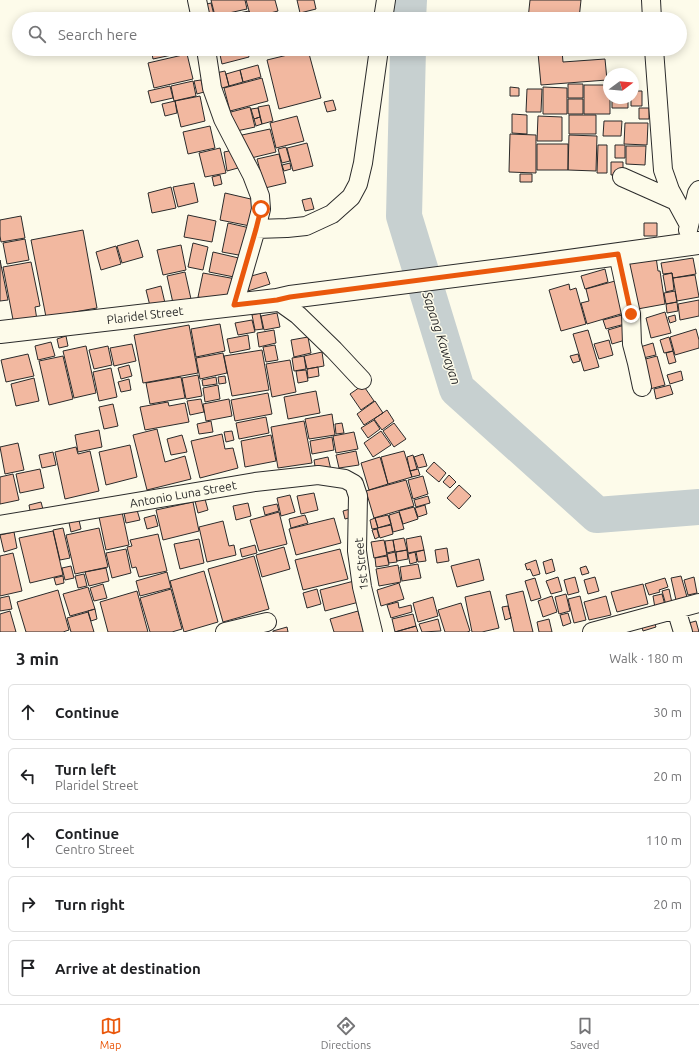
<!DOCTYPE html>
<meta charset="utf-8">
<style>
body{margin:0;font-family:Ubuntu,sans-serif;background:#f2f2f2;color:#202124}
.compass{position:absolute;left:603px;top:68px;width:36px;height:36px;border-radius:50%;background:#fff;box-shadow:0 2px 10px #0003;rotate:74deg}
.stop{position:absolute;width:12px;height:12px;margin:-9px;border:3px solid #ea580c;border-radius:50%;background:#fff}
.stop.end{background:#ea580c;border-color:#fff;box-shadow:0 1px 4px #0008}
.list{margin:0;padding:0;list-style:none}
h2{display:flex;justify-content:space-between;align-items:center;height:52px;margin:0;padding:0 16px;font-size:17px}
h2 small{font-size:13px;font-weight:400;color:#757577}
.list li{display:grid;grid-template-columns:26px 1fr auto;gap:12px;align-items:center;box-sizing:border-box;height:56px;margin:0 8px 8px;padding:0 8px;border:1px solid #e0e0e0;border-radius:6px}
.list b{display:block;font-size:15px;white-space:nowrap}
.list p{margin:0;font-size:13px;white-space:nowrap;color:#757577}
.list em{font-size:13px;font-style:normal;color:#757577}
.icon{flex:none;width:22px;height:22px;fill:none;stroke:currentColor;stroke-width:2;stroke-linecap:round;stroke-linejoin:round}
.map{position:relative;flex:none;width:699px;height:632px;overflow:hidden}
.search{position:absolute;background:#fff;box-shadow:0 2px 10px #0003;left:12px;right:12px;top:12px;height:44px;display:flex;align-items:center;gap:10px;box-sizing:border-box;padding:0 14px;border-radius:22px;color:#757577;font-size:15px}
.sheet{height:372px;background:#fff}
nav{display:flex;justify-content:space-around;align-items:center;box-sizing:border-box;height:56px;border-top:1px solid #e0e0e0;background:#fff;font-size:11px;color:#757577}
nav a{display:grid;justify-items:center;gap:2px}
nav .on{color:#ea580c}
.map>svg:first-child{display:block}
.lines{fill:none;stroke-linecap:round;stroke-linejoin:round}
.river{stroke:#c7d0d0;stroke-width:36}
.building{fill:#f2b8a0;stroke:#2b2b2b}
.street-casing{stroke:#2b2b2b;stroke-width:20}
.secondary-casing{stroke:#2b2b2b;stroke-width:24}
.street{stroke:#fdfbea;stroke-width:18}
.secondary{stroke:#fdfbea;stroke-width:22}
.route{stroke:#ea580c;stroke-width:5}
.labels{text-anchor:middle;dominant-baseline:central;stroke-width:3;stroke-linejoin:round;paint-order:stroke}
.street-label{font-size:12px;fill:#2b2b2b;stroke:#fdfbea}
.water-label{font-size:13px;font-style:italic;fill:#2b2b2b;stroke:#fdfbea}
</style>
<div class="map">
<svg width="699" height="632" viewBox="0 0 699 632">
<rect width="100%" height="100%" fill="#fdfbea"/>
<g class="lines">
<path class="river" d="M408,19L409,0
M408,49L404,216L457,389L597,515L699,507"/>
</g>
<path class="building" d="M211,0H245L247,9L215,16Z
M246,0H275L278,11L251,18Z
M297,0H314L316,9L300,13Z
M530,0H581L579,19H528Z
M211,3L214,15L202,17L199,6Z
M249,11L251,19H230L229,15Z
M151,49H186V52L153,59Z
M223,49H247L249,57L222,64L219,50Z
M308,50L321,98L279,109L267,60Z
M562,51L563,62L605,59L607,80L541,85L538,53Z
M187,54L193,79L154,88L148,63Z
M258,65L261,77L243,82L240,70Z
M240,70L243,82L229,86L226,74Z
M225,71L229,86L215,90L211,74Z
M262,78L268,101L230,111L224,88Z
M201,80L204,92L197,94L194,81Z
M193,81L196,96L174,101L171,86Z
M568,84H583V98H568Z
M584,85H609V98H610V114H584Z
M170,86L173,98L151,103L148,91Z
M510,87L519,88V96H510Z
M543,87L567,88V114H543Z
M527,89H542L541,112H526Z
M633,91H642V106H631V98H633Z
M200,96L205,121L181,127L175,101Z
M612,98H628V108H612Z
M568,99H583V114H568Z
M333,100L336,110L327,112L324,102Z
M175,101L177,113L165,116L162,104Z
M269,105L273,121L262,124L258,107Z
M250,107L255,127L232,132L227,113Z
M258,108L260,117L254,119L251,109Z
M639,108H649V119H639Z
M512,114L527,115V134L512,133Z
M569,115H596V134H569Z
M297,116L304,141L276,148L270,123Z
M538,116L562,117V141H537Z
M260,117L262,124L256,126L254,119Z
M604,121H622L621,136H603Z
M625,123H648L647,145L624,144Z
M210,126L215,148L188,154L183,132Z
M270,129L276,152L247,159L242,135Z
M510,134L536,135V173L509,172Z
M569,135L597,136L596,171L568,170Z
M307,143L313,166L293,171L287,148Z
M537,144H568V170H537Z
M598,145H607V173H597Z
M615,145H625V158H615Z
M626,146H646L645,165L626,164Z
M286,147L290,161L282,163L278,149Z
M220,148L226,173L205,177L199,153Z
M234,150L238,168L227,171L224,152Z
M279,154L286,183L265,188L257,159Z
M611,162H623V175H611Z
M290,163L291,169L284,171L282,165Z
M520,174H532V182H520Z
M220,175L222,184L214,186L212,177Z
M194,183L198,202L178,207L173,187Z
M171,187L176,208L152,213L148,193Z
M225,193L255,200L250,226L220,220Z
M311,198L314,209L305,211L302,200Z
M188,215L216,221L212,242L184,237Z
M21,216L25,238L1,242L0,236V220Z
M228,223L250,228L244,256L222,252Z
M644,223H657V236H644Z
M83,230L97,308L46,317L31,240Z
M25,239L29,260L7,264L3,243Z
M138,240L143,257L122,263L117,246Z
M193,243L208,247L203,270L188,267Z
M181,245L186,270L163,275L157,250Z
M116,246L121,264L101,270L96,252Z
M213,252L243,259L239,278L209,272Z
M656,257L658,271H660L665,304L632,310L623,262Z
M693,258L696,274L673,278L672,273L663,274L661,263Z
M0,260L8,300L0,301Z
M31,262L40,306L35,307L37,320L14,325L3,267Z
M605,269L608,282L585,289L581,276Z
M185,272L191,299L173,303L167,276Z
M266,272L270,284L248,291L244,278Z
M203,273L236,279L231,304L198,297Z
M672,273L674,290L666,292L663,275Z
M695,275L699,297L677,301L673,278Z
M615,281L624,313L587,324L581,303L589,301L586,289Z
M569,284L570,290L576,288L586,324L561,331L549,290Z
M161,286L165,303L150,306L146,290Z
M675,291L677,302L666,304L664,293Z
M699,300V316L680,320L678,304Z
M677,302L678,311L667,313L666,304Z
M665,312L671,333L651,338L646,318Z
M260,313L263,329L255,330L252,315Z
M277,313L280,327L264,330L261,316Z
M622,315L625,324L606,329L603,320Z
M675,315L676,321L670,323L668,317Z
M252,320L255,332L238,335L235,323Z
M220,324L225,351L196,357L191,329Z
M628,324L632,338L612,344L608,330Z
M189,325L198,373L143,383L134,335Z
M696,329L699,340V348L675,355L670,337Z
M274,330L276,343L259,347L257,333Z
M588,330L599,367L584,371L573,334Z
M248,335L250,349L230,353L227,339Z
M66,336L68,346L59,348L57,339Z
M308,337L311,353L294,357L291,340Z
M669,337L673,351L664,353L660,340Z
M609,340L613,355L599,359L594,344Z
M51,342L55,356L38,360L35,346Z
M653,343L656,355L643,358L640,347Z
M132,344L136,361L114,366L110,348Z
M275,345L278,360L266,362L263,347Z
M86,346L96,393L74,398L63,351Z
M108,346L112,365L94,369L89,350Z
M262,350L269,390L232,396L224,356Z
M673,351L676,362L669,364L666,353Z
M322,352L324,366L307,369L304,356Z
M223,353L227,373L200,379L196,358Z
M28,354L34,376L6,382L1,360Z
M578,354L580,361L573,363L570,356Z
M63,356L73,399L49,405L39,361Z
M304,356L306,369L294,371L292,358Z
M657,356L665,385L646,390L638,361Z
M290,360L296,392L272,397L266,364Z
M129,365L132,376L121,379L118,368Z
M318,367L319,376L308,378L307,369Z
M111,368L117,397L99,401L93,372Z
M306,370L308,381L298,383L296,371Z
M681,371L683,380L670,384L667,375Z
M198,375L202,396L186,399L182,378Z
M225,376L226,383L219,384L218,377Z
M181,377L185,398L150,404L146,383Z
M216,377L217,384L203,386L202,380Z
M34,378L39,401L16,406L11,384Z
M129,379L131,390L121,392L118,382Z
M218,385L220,399L205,402L203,388Z
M363,385L374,401L361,410L350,394Z
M670,385L673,394L656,399L654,389Z
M316,391L320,413L288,419L284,397Z
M268,393L272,414L235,421L231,400Z
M201,399L204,412L190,415L187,401Z
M229,399L232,416L206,421L203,404Z
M375,401L383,413L364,425L357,414Z
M168,402L169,406L185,403L189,422L145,430L140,407Z
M113,404L118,426L104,429L99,407Z
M387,410L394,421L382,430L374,419Z
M332,414L335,435L309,439L305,419Z
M266,417L269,433L239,439L236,423Z
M374,420L380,429L368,438L361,428Z
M211,421L213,432L199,434L197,424Z
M304,421L312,463L278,468L271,427Z
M342,423L344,433L336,434L335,424Z
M394,423L406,439L394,447L383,431Z
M157,429L165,462L185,456L191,479L147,490L133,435Z
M99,430L102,447L78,452L75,435Z
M232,431L234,440L226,442L224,432Z
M381,431L391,445L373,457L364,443Z
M354,432L358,449L336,453L333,436Z
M222,434L225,449L233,448L238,468L200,478L191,441Z
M182,435L187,452L171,455L167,439Z
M271,435L276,461L245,467L241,441Z
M332,437L334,450L312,454L310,441Z
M18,443L24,470L5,474L0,447Z
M130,445L137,477L106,485L99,452Z
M76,447L78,454L90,451L99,491L65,499L55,452Z
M356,451L359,465L339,468L336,455Z
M404,451L412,477L388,484L381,457Z
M53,452L56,465L42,468L39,455Z
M423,454L427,466L418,468L414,457Z
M413,455L417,469L410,471L407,457Z
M328,457L331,470L316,472L314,460Z
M380,457L388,484L369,490L361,463Z
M434,462L446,473L439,482L426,471Z
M40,469L44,488L20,493L16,474Z
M418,469L420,475L412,477L410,471Z
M13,474L19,500L0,504V477Z
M449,475L456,482L450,488L443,482Z
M423,476L428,494L413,499L408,480Z
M406,480L414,506L374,518L366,491Z
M459,485L471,496L459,509L447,498Z
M314,493L318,510L301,514L297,496Z
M290,495L295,512L281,516L277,498Z
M428,496L430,503L416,507L414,500Z
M205,499L208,510L198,513L195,501Z
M41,502L44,513L31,516L29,505Z
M193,502L199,531L163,540L156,510Z
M248,503L251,516L236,520L233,506Z
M277,504L279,511L265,515L263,507Z
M425,505L427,514L418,517L415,508Z
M414,507L418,519L403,524L399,511Z
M354,508L356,516L345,519L343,511Z
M137,510L140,520L126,523L124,513Z
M122,512L129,545L106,550L99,517Z
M279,512L287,544L259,551L250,520Z
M399,512L404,529L393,532L389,515Z
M155,515L158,526L147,529L144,518Z
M305,515L308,523L291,528L289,519Z
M388,515L391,524L378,528L375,518Z
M78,516L81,529L71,532L68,518Z
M334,518L341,543L296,555L289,529Z
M375,518L378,528L372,529L370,520Z
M223,521L229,546L234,545L236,555L207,562L199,527Z
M391,525L393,534L380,538L377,528Z
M63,528L70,558L60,560L53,530Z
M99,528L108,567L75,574L66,535Z
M377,529L379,537L375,539L372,530Z
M53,531L63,575L30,583L19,538Z
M14,532L17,548L4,552L0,535Z
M158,534L167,571L139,577L136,567L132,568L127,547L132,546L130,540Z
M421,536L424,550L408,553L406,539Z
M404,538L407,550L395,552L393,540Z
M199,539L204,563L180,569L174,544Z
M384,540L387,555L374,558L371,542Z
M393,540L395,551L387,553L385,541Z
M255,545L257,553L242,557L240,549Z
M284,547L290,569L262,577L256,555Z
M447,548L449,561L437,563L435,550Z
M126,549L131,573L112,578L106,553Z
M340,549L348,579L303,590L295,560Z
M407,550L408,559L397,561L396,552Z
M424,550L426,561L418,562L416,552Z
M395,552L397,562L389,563L387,554Z
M415,552L417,562L410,564L408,554Z
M13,553L22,591L0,596V556Z
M254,556L269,609L223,622L208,569Z
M387,556L389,565L376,567L375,558Z
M479,559L484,580L457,587L451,566Z
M552,559L555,571L546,574L543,562Z
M536,560L540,574L533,576L530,569L527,570L525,564Z
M418,564L421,578L402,581L400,567Z
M398,565L401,582L379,586L376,569Z
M71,566L74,578L65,580L62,568Z
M586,566L589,573L582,575L580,568Z
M106,568L109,581L89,586L85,572Z
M204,571L218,622L184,632L170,581Z
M167,572L171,588L140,596L136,581Z
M84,574L87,586L78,588L75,576Z
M63,576L64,583L56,585L54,578Z
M681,576L687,597L676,600L671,578Z
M558,577L562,591L551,594L546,581Z
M575,577L579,592L568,595L564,580Z
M595,577L599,591L588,594L584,580Z
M694,577L697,593L688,595L684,580Z
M535,578L541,598L531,601L525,581Z
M665,578L668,587L659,590L660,592L649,595L645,584Z
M354,581L359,602L325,611L320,590Z
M399,583L404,599L381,606L377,590Z
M103,584L107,598L94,601L90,588Z
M643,584L648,604L617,612L611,592Z
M88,587L95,609L70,616L63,594Z
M171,589L182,629L172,632H150L140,598Z
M317,589L321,604L307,608L303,593Z
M669,589L672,603L666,605L662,591Z
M58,590L69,630L63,632H26L17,602Z
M137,591L148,632H108L100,602Z
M490,591L499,628L482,632H472L465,597Z
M523,591L533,632H514L506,595Z
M566,594L570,611L559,614L555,597Z
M662,594L665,605L655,608L653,596Z
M9,596L12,609L0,611V598Z
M552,596L557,612L543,617L538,601Z
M580,596L586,620L574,623L568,599Z
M606,596L611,615L589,620L584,602Z
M433,597L438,616L418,622L413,603Z
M398,602L399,608L411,605L412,612L391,618L387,605Z
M461,603L470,631L467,632H445L438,610Z
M508,606L511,618L505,620L502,607Z
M95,609L97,619L91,621L88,611Z
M10,611L16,632H0V614Z
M358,611L364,632H334L330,619Z
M88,612L94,632H71L67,618Z
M568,613L571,623L563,626L560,615Z
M413,614L416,626L395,632L392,619Z
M438,619L441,631L422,632L419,624Z
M549,619L552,632H539L537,622Z
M653,619L656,627L643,631L641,623Z
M696,621L699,632H687L685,624Z
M416,626L418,632H395Z
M287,627L288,632H273V631Z"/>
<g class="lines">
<g class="street-casing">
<path id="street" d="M197,0L201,19
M651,0L652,19
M383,19L386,0
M206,49L212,88L223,119L252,175L260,196L261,209L256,229L234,305
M654,49L663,170L670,190L689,225
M622,177L676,201
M256,229L287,228L306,226L332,214L351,197L358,184L363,163L379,49
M688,230L697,193L699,190
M618,254L631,314L632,344L637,363L642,387
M277,300L298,315L334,350L362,380
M0,525L255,482L318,475L345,479L354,484L358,496L357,551L362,587L373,632
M676,609L683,632
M225,632L267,622
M592,632L699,603"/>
</g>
<g class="secondary-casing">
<path id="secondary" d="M0,332L277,300L290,297L525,267L699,243"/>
</g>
<use href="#street" class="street"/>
<use href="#secondary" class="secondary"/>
</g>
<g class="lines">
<path class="route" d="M261,209L256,229L234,305L277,300L290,297L618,254L631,314"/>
</g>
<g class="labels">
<g class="street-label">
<text transform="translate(145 315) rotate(-7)">Plaridel Street</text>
<text transform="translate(183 494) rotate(-10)">Antonio Luna Street</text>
<text transform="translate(361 564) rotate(-96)">1st Street</text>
</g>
<g class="water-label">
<text transform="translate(442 338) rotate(72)">Sapang Kawayan</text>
</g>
</g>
</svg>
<svg class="compass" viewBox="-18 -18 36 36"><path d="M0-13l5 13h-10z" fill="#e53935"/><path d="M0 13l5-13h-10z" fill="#757577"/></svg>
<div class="stop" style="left:261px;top:209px"></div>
<div class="stop end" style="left:631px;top:314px"></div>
<div class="search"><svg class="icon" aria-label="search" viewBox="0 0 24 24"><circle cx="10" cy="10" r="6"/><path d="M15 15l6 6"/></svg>Search here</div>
</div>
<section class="sheet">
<h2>3 min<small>Walk · 180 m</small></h2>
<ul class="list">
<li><svg class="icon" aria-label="ahead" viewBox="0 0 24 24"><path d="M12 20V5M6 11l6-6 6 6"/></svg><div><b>Continue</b></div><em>30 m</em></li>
<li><svg class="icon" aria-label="left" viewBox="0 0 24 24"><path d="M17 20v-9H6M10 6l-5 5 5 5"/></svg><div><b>Turn left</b><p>Plaridel Street</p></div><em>20 m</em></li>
<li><svg class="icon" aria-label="ahead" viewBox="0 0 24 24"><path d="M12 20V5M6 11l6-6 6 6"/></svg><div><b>Continue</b><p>Centro Street</p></div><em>110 m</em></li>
<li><svg class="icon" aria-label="right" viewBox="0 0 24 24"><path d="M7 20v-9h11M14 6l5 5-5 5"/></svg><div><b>Turn right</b></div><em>20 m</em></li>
<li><svg class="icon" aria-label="arrive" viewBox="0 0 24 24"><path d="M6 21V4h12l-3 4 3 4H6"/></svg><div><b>Arrive at destination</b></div></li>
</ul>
</section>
<nav>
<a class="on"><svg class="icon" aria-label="map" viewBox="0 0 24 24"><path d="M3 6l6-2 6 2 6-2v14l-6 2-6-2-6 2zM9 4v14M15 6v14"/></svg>Map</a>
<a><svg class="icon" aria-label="directions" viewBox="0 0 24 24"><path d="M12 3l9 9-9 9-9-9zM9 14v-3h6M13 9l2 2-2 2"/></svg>Directions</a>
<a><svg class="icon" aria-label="saved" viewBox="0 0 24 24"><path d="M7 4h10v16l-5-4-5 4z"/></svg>Saved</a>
</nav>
